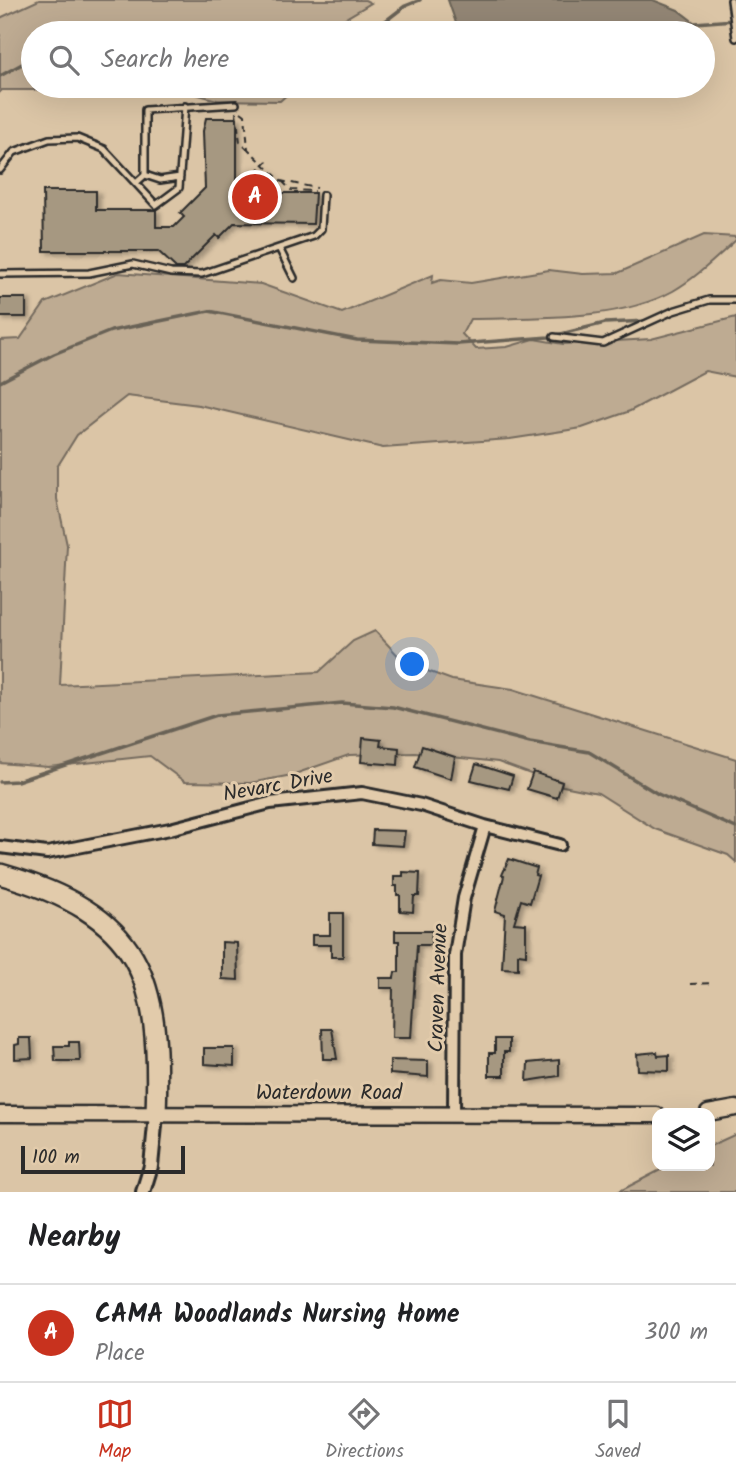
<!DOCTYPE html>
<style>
body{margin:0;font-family:Kalam,sans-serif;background:#f6f6f6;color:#202124}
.controls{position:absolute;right:21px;bottom:21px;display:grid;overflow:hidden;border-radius:14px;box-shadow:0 7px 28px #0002}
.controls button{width:63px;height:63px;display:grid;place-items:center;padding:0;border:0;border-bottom:2px solid #e0e0e0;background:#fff;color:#202124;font:35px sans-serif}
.scale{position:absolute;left:21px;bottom:18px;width:164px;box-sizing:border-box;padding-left:7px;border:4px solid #2b2b2b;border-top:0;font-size:19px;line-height:24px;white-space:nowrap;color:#2b2b2b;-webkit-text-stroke:5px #e2cbab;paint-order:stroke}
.you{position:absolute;left:413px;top:665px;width:24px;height:24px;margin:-18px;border:5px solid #fff;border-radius:50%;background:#1a73e8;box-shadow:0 0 0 10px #1a73e833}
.badge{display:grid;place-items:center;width:46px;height:46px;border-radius:50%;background:#c8321e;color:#fff;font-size:23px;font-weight:700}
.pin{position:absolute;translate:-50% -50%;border:4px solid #fff;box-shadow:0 2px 7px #0006}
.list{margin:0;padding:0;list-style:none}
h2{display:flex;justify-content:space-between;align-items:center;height:91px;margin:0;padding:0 28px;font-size:30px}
h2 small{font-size:23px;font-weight:400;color:#757577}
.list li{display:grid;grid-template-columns:46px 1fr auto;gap:21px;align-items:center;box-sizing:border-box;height:98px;padding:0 28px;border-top:2px solid #e0e0e0}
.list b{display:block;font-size:26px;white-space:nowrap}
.list p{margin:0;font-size:23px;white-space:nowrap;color:#757577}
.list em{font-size:23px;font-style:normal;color:#757577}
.icon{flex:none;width:38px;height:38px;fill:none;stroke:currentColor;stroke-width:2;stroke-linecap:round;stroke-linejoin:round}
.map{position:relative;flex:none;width:736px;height:1192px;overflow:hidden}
.search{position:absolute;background:#fff;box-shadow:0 7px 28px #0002;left:21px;right:21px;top:21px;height:77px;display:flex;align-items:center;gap:18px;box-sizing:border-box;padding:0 24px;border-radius:38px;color:#757577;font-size:26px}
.sheet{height:189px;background:#fff}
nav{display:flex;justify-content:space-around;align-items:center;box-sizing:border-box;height:98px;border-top:2px solid #e0e0e0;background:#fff;font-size:19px;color:#757577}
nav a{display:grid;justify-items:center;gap:4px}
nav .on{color:#c8321e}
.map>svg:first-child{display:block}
.green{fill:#beab92;stroke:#746b5e;stroke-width:2}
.water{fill:#938674;stroke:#696257;stroke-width:2}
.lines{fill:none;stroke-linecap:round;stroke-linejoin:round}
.stream{stroke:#696257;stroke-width:3.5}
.building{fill:#a69881;stroke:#2b2b2b;stroke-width:2;filter:url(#shadow)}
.service-casing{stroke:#2b2b2b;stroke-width:10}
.minor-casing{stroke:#2b2b2b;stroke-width:16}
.tertiary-casing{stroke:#2b2b2b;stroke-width:18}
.secondary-casing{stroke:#2b2b2b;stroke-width:19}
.motorway-casing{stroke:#2b2b2b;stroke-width:24}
.path{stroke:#2b2b2b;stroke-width:2;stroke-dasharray:7 5;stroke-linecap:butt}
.service{stroke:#e2cbab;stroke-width:5}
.minor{stroke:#e2cbab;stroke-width:10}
.tertiary{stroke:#e2cbab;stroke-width:12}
.secondary{stroke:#e2cbab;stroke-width:14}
.motorway{stroke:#e2cbab;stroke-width:19}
.labels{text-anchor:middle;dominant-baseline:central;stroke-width:6;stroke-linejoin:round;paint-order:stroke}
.street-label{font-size:21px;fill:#2b2b2b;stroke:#e2cbab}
</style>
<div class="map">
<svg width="736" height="1192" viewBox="0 0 736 1192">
<defs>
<filter id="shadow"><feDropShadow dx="4" dy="2.5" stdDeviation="2" flood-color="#0004"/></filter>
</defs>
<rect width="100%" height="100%" fill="#dbc5a6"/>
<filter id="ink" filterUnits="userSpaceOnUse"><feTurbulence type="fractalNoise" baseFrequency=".0143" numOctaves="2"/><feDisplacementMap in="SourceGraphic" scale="14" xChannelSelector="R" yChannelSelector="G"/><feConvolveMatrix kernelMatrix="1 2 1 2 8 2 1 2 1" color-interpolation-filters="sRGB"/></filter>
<g filter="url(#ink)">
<path class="green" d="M39,0H365L371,3L329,28L328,33H33V86H288L290,92L280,101L217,100L181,90H2L0,92V18Z
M704,235L736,237V240C716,258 696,278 673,291C616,322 533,317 470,319L462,334L476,349L507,347L534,339L563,344L651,339L736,317V377L705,371L630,411L582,428L510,439L383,448L199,405L127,396L77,435L57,467V499L67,545L60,685L319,672L353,641L375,631L405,663L452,680L513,689L736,759V862L728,855L655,829L598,793L563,786L498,762L415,753L349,755L292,775L250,783L185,782L150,756L48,767L0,763V340L20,339L45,303L118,273L261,284L342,313L433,275L432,283L441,280L471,283L549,270L583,274L618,273Z
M736,1134V1192H618L668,1166H710V1146Z"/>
<path class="water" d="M448,0H653L678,10L695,23L689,33H474L456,23Z"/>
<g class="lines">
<path class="stream" d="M695,23L734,20
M287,33L315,20L359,33
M370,33L405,6L420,0
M0,76L33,58
M704,299L724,298
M0,382L54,354L111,331L209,311L357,340L458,344L549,337L605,323L648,321
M0,782L17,781L217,715L342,703L393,707L530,742L589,752L658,794L736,828"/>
</g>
<path class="building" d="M206,118H237V193H315L313,224L234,223L219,238L216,235L183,268H176L158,251H44L43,191H96V210H156V227H174L184,217L180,213L205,188L203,131Z
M0,298H26V317H0Z
M363,738L381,740L380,746L399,748L398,765L361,762Z
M422,746L455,757L451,779L415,767Z
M476,764L513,776L509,789L471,780Z
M533,772L562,782L557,798L527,789Z
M373,830L405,831L403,846L372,844Z
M509,859L537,868L535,875L538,876L530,903L521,900L514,923L526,924V955L518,954V969L502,968L505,914L495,911L504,876L502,875Z
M403,872L420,873L419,896H414L413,912L400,911V895H397V886H394V876H403Z
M330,913H343V957H331V945H312V935H330Z
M395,931H432L431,945H417L411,1038H392L393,988H380V978H394L395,972H399V941H395Z
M222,942L237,943L238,980L222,979Z
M322,1029H332L337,1059H323Z
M19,1038H31L32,1058L15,1059V1045L19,1044Z
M495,1039H509V1052H504V1076H489V1053H495Z
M69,1042H79L80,1061H55L54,1046H69Z
M204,1048H234V1066L204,1064Z
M657,1052L658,1056L669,1055V1071L638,1070L637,1054Z
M390,1060L428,1061V1077L390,1074Z
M559,1060V1076L527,1081L528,1063Z"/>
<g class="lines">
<g class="service-casing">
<path id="service" d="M731,0L736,38
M0,170L14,152L49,139L77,138L104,149L156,205L179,188L185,106
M145,175L160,180L180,177
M136,183L145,175V110L236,104
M279,248L294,278
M0,274L89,273L133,264L171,273L202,274L314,236L321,229L323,195
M554,337L603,343L673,311L709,300H736"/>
</g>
<g class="minor-casing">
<path id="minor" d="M0,847L47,853L170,829L270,803L362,793L421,805L485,826L560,845
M454,1113L455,955L464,898L485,826"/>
</g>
<g class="tertiary-casing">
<path id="tertiary" d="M143,1192L151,1166L156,1115"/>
</g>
<g class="secondary-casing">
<path id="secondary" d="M708,1113L736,1108
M0,1114L657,1115"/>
</g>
<g class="motorway-casing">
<path id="motorway" d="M0,874C143,915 161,977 156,1115"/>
</g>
<path class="path" d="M236,112L240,142L247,149
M241,112L245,115L248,149L281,181L317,188
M282,181L291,190L315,191
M239,190L267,161
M690,984L712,983"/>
<use href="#service" class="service"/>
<use href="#minor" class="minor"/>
<use href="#tertiary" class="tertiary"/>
<use href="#secondary" class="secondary"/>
<use href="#motorway" class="motorway"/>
</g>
</g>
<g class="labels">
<g class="street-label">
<text transform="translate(278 786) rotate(-10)">Nevarc Drive</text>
<text transform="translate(439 988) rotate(-88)">Craven Avenue</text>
<text x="329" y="1093">Waterdown Road</text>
</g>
</g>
</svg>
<div class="controls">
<button><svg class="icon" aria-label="layers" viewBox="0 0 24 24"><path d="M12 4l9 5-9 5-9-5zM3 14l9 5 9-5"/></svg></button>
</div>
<div class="scale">100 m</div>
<div class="you"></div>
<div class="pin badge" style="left:255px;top:197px">A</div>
<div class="search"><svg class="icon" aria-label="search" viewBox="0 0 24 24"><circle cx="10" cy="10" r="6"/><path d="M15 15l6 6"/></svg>Search here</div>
</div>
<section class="sheet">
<h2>Nearby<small></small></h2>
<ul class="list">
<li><span class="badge">A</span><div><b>CAMA Woodlands Nursing Home</b><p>Place</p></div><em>300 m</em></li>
</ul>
</section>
<nav>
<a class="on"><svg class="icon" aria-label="map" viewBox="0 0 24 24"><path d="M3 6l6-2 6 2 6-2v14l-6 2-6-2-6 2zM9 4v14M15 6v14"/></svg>Map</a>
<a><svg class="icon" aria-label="directions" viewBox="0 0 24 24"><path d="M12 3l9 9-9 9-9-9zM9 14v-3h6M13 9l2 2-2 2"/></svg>Directions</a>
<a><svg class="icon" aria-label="saved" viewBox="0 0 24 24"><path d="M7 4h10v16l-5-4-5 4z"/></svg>Saved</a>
</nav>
